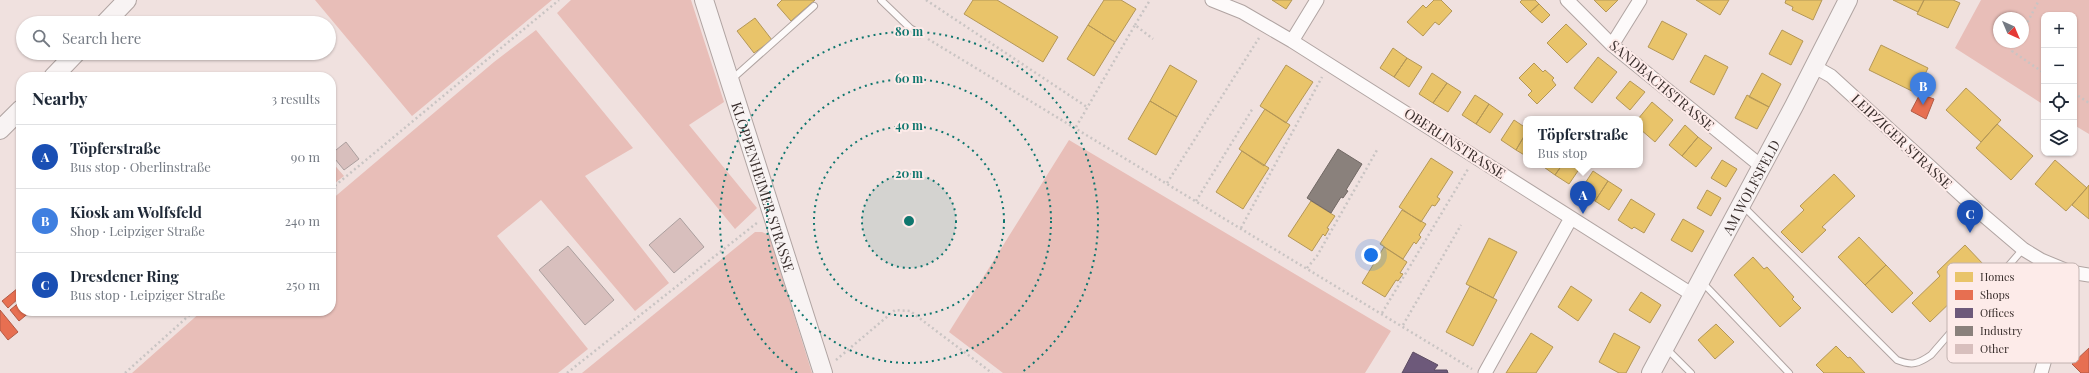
<!DOCTYPE html>
<meta charset="utf-8">
<style>
body{margin:0;font-family:"Playfair Display",serif;background:#f2f2f3;color:#1f2937}
.controls{position:absolute;right:12px;top:12px;display:grid;overflow:hidden;border-radius:8px;box-shadow:0 1px 3px #0004}
.controls button{width:36px;height:36px;display:grid;place-items:center;padding:0;border:0;border-bottom:1px solid #e0e1e3;background:#fff;color:#1f2937;font:20px sans-serif}
.compass{position:absolute;left:1993px;top:12px;width:36px;height:36px;border-radius:50%;background:#fff;box-shadow:0 1px 3px #0004;rotate:136deg}
.you{position:absolute;left:1371px;top:255px;width:14px;height:14px;margin:-10px;border:3px solid #fff;border-radius:50%;background:#1a73e8;box-shadow:0 0 0 6px #1a73e833}
.badge{display:grid;place-items:center;width:26px;height:26px;border-radius:50%;background:#1a73e8;color:#fff;font-size:13px;font-weight:700}
.pin{position:absolute;translate:-50% -33px;filter:drop-shadow(0 1px 2px #0008)}
.pin::after{content:'';position:absolute;top:21px;width:14px;height:12px;background:inherit;clip-path:polygon(0 0,100% 0,50% 100%)}
.popup{position:absolute;left:1523px;top:116px;width:120px;height:52px;box-sizing:border-box;display:grid;place-content:center;border-radius:8px;background:#fff;filter:drop-shadow(0 1px 3px #0005);font-size:13px;white-space:nowrap;color:#747a83}
.popup b{font-size:15px;color:#1f2937}
.popup::after{content:'';position:absolute;left:50%;top:100%;margin-left:-8px;border:8px solid transparent;border-top-color:#fff}
.list{margin:0;padding:0;list-style:none}
h2{display:flex;justify-content:space-between;align-items:center;height:52px;margin:0;padding:0 16px;font-size:17px}
h2 small{font-size:13px;font-weight:400;color:#747a83}
.list li{display:grid;grid-template-columns:26px 1fr auto;gap:12px;align-items:center;box-sizing:border-box;height:64px;padding:0 16px;border-top:1px solid #e0e1e3}
.list b{display:block;font-size:15px;white-space:nowrap}
.list p{margin:0;font-size:13px;white-space:nowrap;color:#747a83}
.list em{font-size:13px;font-style:normal;color:#747a83}
.icon{flex:none;width:22px;height:22px;fill:none;stroke:currentColor;stroke-width:2;stroke-linecap:round;stroke-linejoin:round}
.map{position:relative;flex:none;width:2089px;height:373px;overflow:hidden}
.search{position:absolute;background:#fff;box-shadow:0 1px 3px #0004;left:16px;top:16px;width:320px;height:44px;display:flex;align-items:center;gap:10px;box-sizing:border-box;padding:0 14px;border-radius:22px;color:#747a83;font-size:15px}
.panel{position:absolute;background:#fff;box-shadow:0 1px 3px #0004;left:16px;top:72px;width:320px;height:244px;border-radius:16px}
.map>svg:first-child{display:block}
.green{fill:#e8beb8;fill-rule:evenodd}
.homes{fill:#e9c46a;stroke:#b49757}
.shops{fill:#e76f51;stroke:#b25b46}
.offices{fill:#6d597a;stroke:#5d4c62}
.industry{fill:#8a817c;stroke:#716864}
.building{fill:#d8bfbd;stroke:#ab9f9e}
.lines{fill:none;stroke-linecap:round;stroke-linejoin:round}
.lane-casing{stroke:#b0a4a2;stroke-width:8}
.street-casing{stroke:#b0a4a2;stroke-width:15}
.secondary-casing{stroke:#b0a4a2;stroke-width:20}
.path{stroke:#c9c4c3;stroke-width:2.5;stroke-dasharray:2 3;stroke-linecap:butt}
.lane{stroke:#fdfafa;stroke-width:6}
.street{stroke:#fdfafa;stroke-width:13}
.secondary{stroke:#f8f3f3;stroke-width:18}
.ring{fill:none;stroke:#0f766e;stroke-width:2;stroke-dasharray:2 4}
.labels{text-anchor:middle;dominant-baseline:central;stroke-width:4;stroke-linejoin:round;paint-order:stroke}
.street-label{font-size:14px;fill:#382d2b;stroke:#fdebe9}
.key{fill:#fdebe9;stroke:#c2b2b0;stroke-width:1}
.key-label{font-size:11px;fill:#382d2b}
.centre{fill:#0f766e;stroke:#fdebe9;stroke-width:2}
.ring-label{font-size:12px;text-anchor:middle;font-weight:bold;fill:#0f766e;stroke:#fdebe9;stroke-width:4;stroke-linejoin:round;paint-order:stroke}
</style>
<div class="map">
<svg width="2089" height="373" viewBox="0 0 2089 373">
<rect width="100%" height="100%" fill="#f0e1df"/>
<path class="green" d="M315,0H552L412,116Z
M571,0H691L724,102L689,125L757,208L735,229L557,13Z
M1981,0H2089V134L2074,125V15H2044V105L1955,48ZM1999,18H2023V42H1999Z
M536,30L633,148L585,176L669,283L635,311L541,200L497,236L588,349L558,373H132L202,311H331V200L494,62Z
M1069,140L1391,331L1365,373H1003L949,332Z
M331,161L344,176L331,186Z
M755,232H762L769,235L812,373H582Z"/>
<path class="homes" d="M782,0H815L791,21L777,5Z
M973,0H997L1058,37L1043,62L964,14Z
M1104,0H1121L1136,9L1115,42L1088,25Z
M1272,0H1292L1286,9Z
M1434,0H1441L1452,11L1439,25L1435,22L1423,36L1407,22L1423,5L1426,8Z
M1522,0H1535L1539,4L1530,12L1520,2Z
M1594,0H1618L1606,12Z
M1696,0H1729L1720,15Z
M1786,0H1822L1813,20L1792,10L1793,7L1785,3Z
M1893,0H1924L1918,12Z
M1924,0H1953L1960,3L1948,28L1917,14Z
M1539,4L1550,15L1542,23L1530,12Z
M755,18L772,40L754,53L737,31Z
M1662,21L1687,34L1673,60L1648,47Z
M1566,24L1587,44L1567,63L1547,43Z
M1088,25L1115,42L1094,76L1067,59Z
M1782,30L1803,41L1791,65L1769,54Z
M1881,45L1928,68L1916,93L1869,70Z
M1393,48L1407,58L1394,77L1380,68Z
M1705,55L1728,67L1714,95L1690,82Z
M1598,57L1617,72L1592,103L1574,88Z
M1407,58L1422,67L1409,87L1394,77Z
M1534,63L1543,72L1545,70L1554,78L1552,80L1556,85L1537,104L1528,95L1532,91L1519,78Z
M1170,65L1197,81L1177,117L1150,101Z
M1286,65L1313,82L1286,123L1260,106Z
M1432,73L1447,83L1433,103L1419,94Z
M1762,73L1781,84L1769,107L1749,97Z
M1630,81L1645,92L1630,110L1616,98Z
M1447,83L1461,92L1448,112L1433,103Z
M1966,88L2001,120L1981,142L1946,110Z
M1475,95L1489,104L1476,124L1462,115Z
M1747,95L1769,107L1757,129L1735,118Z
M1150,101L1177,117L1156,155L1128,139Z
M1652,102L1673,120L1655,142L1640,129V119H1638Z
M1489,104L1503,114L1490,133L1476,124Z
M1265,109L1290,125L1264,166L1239,149Z
M1514,120L1526,128V133L1516,150L1501,140Z
M1997,124L2033,156L2011,180L1976,148Z
M1685,125L1698,137L1682,156L1669,145Z
M1526,133V156L1516,150Z
M1698,137L1712,148L1696,167L1682,156Z
M1242,151L1269,168L1243,209L1216,192Z
M1431,158L1453,172L1437,197L1440,199L1435,206L1432,205L1421,222L1399,207Z
M1722,160L1737,169L1726,187L1711,178Z
M2055,160L2087,188L2066,211L2035,184Z
M1541,165H1562L1555,175Z
M1562,165H1582L1569,184L1555,175Z
M1593,171L1608,181L1595,201L1580,191Z
M1834,174L1855,196L1822,227L1826,230L1802,253L1781,232L1804,210L1800,206Z
M1608,181L1622,190L1609,210L1595,201Z
M2089,185V219L2072,205Z
M1707,190L1721,198L1711,216L1697,208Z
M1631,199L1655,214L1644,233L1634,227L1632,229L1618,220Z
M1311,201L1335,216L1327,228L1329,229L1325,236L1323,234L1312,251L1288,236Z
M1402,210L1426,224L1419,235L1421,237L1416,244L1414,242L1403,259L1380,244Z
M1683,219L1704,231L1692,252L1671,240Z
M1859,237L1886,265L1865,285L1838,257Z
M1489,238L1517,252L1493,298L1466,284Z
M1965,245L1984,265L1958,291L1960,293L1930,322L1912,303L1940,276L1937,272Z
M1384,247L1407,262L1400,273L1403,274L1398,281L1396,280L1385,297L1362,283Z
M1753,257L1764,269L1767,267L1794,297L1792,299L1801,308L1780,327L1734,275Z
M1886,265L1913,293L1892,313L1865,285Z
M1470,286L1497,300L1473,346L1446,332Z
M1571,286L1592,300L1578,321L1558,307Z
M1641,292L1661,305L1650,323L1629,310Z
M1716,324L1734,342L1715,359L1698,340Z
M1531,333L1553,347L1536,373H1506Z
M1614,333L1640,347L1626,373H1619L1599,362Z
M1836,346L1848,358L1850,357L1865,373H1824L1816,365Z"/>
<path class="shops" d="M1920,94L1934,99L1926,119L1911,111Z
M18,288L21,291V296L8,308L2,301Z
M21,301V311H31L19,321L10,310Z
M0,310L18,332L8,340L0,330Z
M2089,348V373H2081L2072,364Z"/>
<path class="offices" d="M1413,352L1438,365L1434,370H1447L1448,373H1402Z"/>
<path class="industry" d="M1338,149L1362,164L1346,190L1348,191L1343,198L1341,197L1331,213L1307,198Z"/>
<path class="building" d="M346,142L359,159L344,170L331,154Z
M680,218L704,247L674,273L649,245Z
M568,246L614,300L585,325L539,270Z"/>
<g class="lines">
<g class="lane-casing">
<path id="lane" d="M881,0L910,28L920,34
M731,80L814,6
M1743,206L1897,360C1912,366 1918,364 1931,355L2023,249
M1702,282L1789,373
M1666,348L1691,373"/>
</g>
<g class="street-casing">
<path id="street" d="M1212,0L1242,12L1292,41L1693,295
M1567,0L1612,45L1761,166
M1292,41L1317,0
M1612,45L1640,0
M1815,67L1831,76L1983,215L2023,249L2041,260L2070,272L2089,275
M1485,373L1571,218
M2041,373L2070,272"/>
</g>
<g class="secondary-casing">
<g id="secondary">
<path id="s1" d="M704,0L823,373"/>
<path d="M105,23L127,0"/>
<path d="M53,77L76,53"/>
<path d="M0,130L21,109"/>
<path id="s2" d="M1651,373L1794,106L1848,0"/>
</g>
</g>
<path class="path" d="M926,0L1087,107
M1135,25L1150,0
M2023,31L2039,0
M928,39L1472,369
M2017,42L2012,51L2044,73
M2074,93L2089,103
M1076,127L1135,25L1153,39
M1167,183L1259,38
M331,189L559,0
M1196,201L1253,108
M1241,228L1322,77
M1307,268L1317,256L1377,150
M1382,313L1468,169
M1403,325L1461,225
M836,360L895,310L910,311L992,373
M125,373L194,311
M567,373L758,222"/>
<use href="#lane" class="lane"/>
<use href="#street" class="street"/>
<use href="#secondary" class="secondary"/>
</g>
<circle cx="909" cy="221" r="47" fill="#0f766e" fill-opacity=".12"/>
<g class="ring">
<circle cx="909" cy="221" r="47"/>
<circle cx="909" cy="221" r="95"/>
<circle cx="909" cy="221" r="142"/>
<path d="M797 373A189 189 0 1 1 1021 373"/>
</g>
<g class="labels">
<g class="street-label">
<text transform="translate(1662 85) rotate(40)">SANDBACHSTRASSE</text>
<text transform="translate(1902 141) rotate(43)">LEIPZIGER STRASSE</text>
<text transform="translate(1455 143) rotate(33)">OBERLINSTRASSE</text>
<text stroke="none"><textPath href="#s1" startOffset="196">KLOPPENHEIMER STRASSE</textPath></text>
<text stroke="none"><textPath href="#s2" startOffset="211">AM WOLFSFELD</textPath></text>
</g>
</g>
<rect x="1947" y="263" width="132" height="100" rx="6" class="key"/>
<rect x="1955" y="272" width="18" height="10" fill="#e9c46a"/>
<rect x="1955" y="290" width="18" height="10" fill="#e76f51"/>
<rect x="1955" y="308" width="18" height="10" fill="#6d597a"/>
<rect x="1955" y="326" width="18" height="10" fill="#8a817c"/>
<rect x="1955" y="344" width="18" height="10" fill="#d8bfbd"/>
<g class="key-label">
<text x="1980" y="281">Homes</text>
<text x="1980" y="299">Shops</text>
<text x="1980" y="317">Offices</text>
<text x="1980" y="335">Industry</text>
<text x="1980" y="353">Other</text>
</g>
<circle cx="909" cy="221" r="6" class="centre"/>
<g class="ring-label">
<text x="909" y="36">80 m</text>
<text x="909" y="83">60 m</text>
<text x="909" y="130">40 m</text>
<text x="909" y="178">20 m</text>
</g>
</svg>
<div class="controls">
<button>+</button>
<button>−</button>
<button><svg class="icon" aria-label="locate" viewBox="0 0 24 24"><circle cx="12" cy="12" r="6"/><path d="M12 2v4M12 18v4M2 12h4M18 12h4"/></svg></button>
<button><svg class="icon" aria-label="layers" viewBox="0 0 24 24"><path d="M12 4l9 5-9 5-9-5zM3 14l9 5 9-5"/></svg></button>
</div>
<svg class="compass" viewBox="-18 -18 36 36"><path d="M0-13l5 13h-10z" fill="#e53935"/><path d="M0 13l5-13h-10z" fill="#747a83"/></svg>
<div class="you"></div>
<div class="pin badge" style="left:1583px;top:214px;background:#1a4fb4">A</div>
<div class="popup"><b>Töpferstraße</b>Bus stop</div>
<div class="pin badge" style="left:1923px;top:105px;background:#3f7fe0">B</div>
<div class="pin badge" style="left:1970px;top:233px;background:#1a4fb4">C</div>
<div class="search"><svg class="icon" aria-label="search" viewBox="0 0 24 24"><circle cx="10" cy="10" r="6"/><path d="M15 15l6 6"/></svg>Search here</div>
<section class="panel">
<h2>Nearby<small>3 results</small></h2>
<ul class="list">
<li><span class="badge" style="background:#1a4fb4">A</span><div><b>Töpferstraße</b><p>Bus stop · Oberlinstraße</p></div><em>90 m</em></li>
<li><span class="badge" style="background:#3f7fe0">B</span><div><b>Kiosk am Wolfsfeld</b><p>Shop · Leipziger Straße</p></div><em>240 m</em></li>
<li><span class="badge" style="background:#1a4fb4">C</span><div><b>Dresdener Ring</b><p>Bus stop · Leipziger Straße</p></div><em>250 m</em></li>
</ul>
</section>
</div>
